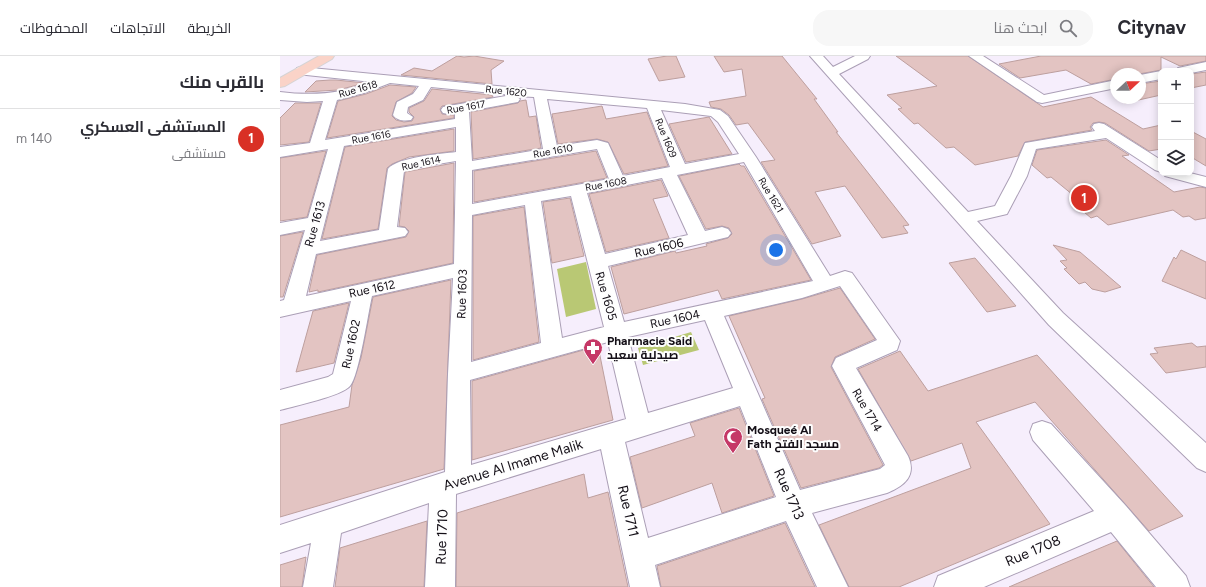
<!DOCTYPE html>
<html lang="ar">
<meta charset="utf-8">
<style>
body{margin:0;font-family:Figtree,Cairo,sans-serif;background:#f7f7f7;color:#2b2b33;direction:rtl}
.controls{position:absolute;right:12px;top:12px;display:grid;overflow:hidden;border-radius:8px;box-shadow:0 2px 10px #0003}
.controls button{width:36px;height:36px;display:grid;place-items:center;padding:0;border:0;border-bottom:1px solid #e1e1e2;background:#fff;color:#2b2b33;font:20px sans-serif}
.compass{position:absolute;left:830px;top:12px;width:36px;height:36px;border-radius:50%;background:#fff;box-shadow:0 2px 10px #0003;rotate:68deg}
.you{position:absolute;left:496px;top:194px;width:14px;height:14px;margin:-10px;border:3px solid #fff;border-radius:50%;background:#1a73e8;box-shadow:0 0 0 6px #1a73e833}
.badge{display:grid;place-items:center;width:26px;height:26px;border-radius:50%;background:#d93025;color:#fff;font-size:13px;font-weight:700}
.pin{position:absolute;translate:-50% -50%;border:2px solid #fff;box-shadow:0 1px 4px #0006}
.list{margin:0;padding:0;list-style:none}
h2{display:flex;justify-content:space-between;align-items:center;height:52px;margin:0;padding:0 16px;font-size:17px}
h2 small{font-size:13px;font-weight:400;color:#7c7c81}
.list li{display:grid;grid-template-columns:26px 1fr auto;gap:12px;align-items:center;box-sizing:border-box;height:60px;padding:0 16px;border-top:1px solid #e1e1e2}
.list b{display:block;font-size:15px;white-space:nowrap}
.list p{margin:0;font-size:13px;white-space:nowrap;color:#7c7c81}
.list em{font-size:13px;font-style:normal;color:#7c7c81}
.icon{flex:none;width:22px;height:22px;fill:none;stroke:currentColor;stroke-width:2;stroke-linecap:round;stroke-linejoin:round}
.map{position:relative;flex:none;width:926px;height:531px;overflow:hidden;direction:ltr}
header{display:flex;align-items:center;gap:24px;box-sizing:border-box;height:56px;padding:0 20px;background:#fff;border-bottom:1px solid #e1e1e2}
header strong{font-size:19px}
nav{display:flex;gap:22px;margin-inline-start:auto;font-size:14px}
.search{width:280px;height:36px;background:#f7f7f7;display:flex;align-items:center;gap:10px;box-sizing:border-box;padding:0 14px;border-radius:16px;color:#7c7c81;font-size:15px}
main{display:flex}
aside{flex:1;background:#fff}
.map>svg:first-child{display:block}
.green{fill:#b9c874}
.building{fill:#e3c4c2;stroke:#bd9f9e}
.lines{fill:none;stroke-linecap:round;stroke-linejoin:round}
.minor-casing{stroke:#ab9fb6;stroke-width:2}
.major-casing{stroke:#d5d4d5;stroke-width:2}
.minor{fill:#fff;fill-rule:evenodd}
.major{fill:#fad3c8;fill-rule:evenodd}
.labels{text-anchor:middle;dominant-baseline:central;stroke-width:4;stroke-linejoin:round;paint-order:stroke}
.far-street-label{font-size:10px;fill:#130e16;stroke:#fefefe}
.street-label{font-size:12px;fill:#130e16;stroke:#fefefe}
.poi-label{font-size:12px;font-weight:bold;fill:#130e16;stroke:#fefefe;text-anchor:start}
.near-street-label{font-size:14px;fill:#130e16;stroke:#fefefe}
</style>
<header>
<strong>Citynav</strong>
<div class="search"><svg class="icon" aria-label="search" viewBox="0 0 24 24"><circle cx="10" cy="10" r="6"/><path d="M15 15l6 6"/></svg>ابحث هنا</div>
<nav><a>الخريطة</a><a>الاتجاهات</a><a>المحفوظات</a></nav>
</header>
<main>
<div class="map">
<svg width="926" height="531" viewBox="0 0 926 531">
<rect width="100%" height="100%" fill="#f6eefc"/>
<path class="green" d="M306,206L316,253L286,261L277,213Z
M411,276L419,294L363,309L358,292Z"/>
<path class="building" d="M177,0L184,1L194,0L224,5L211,14L212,28L121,19L134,12L152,15Z
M387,0H396L405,21L379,25L368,3Z
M434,0H502L537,43H534L558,76H556L629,169L623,170L628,177L602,182L565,130L535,136L561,180L532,188L481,106L495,104L468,67L456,69L449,59L441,53L431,51L429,46L466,40L462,13L444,16Z
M616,0H688L763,51L811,41L863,73L881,69V93L869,95L825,67L819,66L813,67L810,71L812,74L745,86L738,100L695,109L674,91L666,92L638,67L634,68L618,53L622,52L607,39L657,30Z
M761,0H926V5L900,10L881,1V14L859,18H836V23L811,28L786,14L740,22L719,8Z
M926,16V29L911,32V18Z
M50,24H56L85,27L58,34L25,36L36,25Z
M881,25V39L845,47L836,42H860V28Z
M110,29L136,31L132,37L116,46L112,60L116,64L124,66L132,65L134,61L129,56V52L144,45L152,33L212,39L213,41L162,50L160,53L162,58L174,59V62L47,82L58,45L86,38Z
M246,44L249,61L256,60L261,92L193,103L191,56L238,47L240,45Z
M15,47H41L29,86L0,89V62Z
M322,50L326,63L367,56L388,110L344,118L328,86L317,83L278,88L272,58Z
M429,61L452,98L406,106L389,68Z
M174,73V95L129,101L112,108L107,112L98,173L42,183L65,91Z
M911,75L926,83V110L911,101Z
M826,84L849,99L842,100L894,136L920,131L926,132V162L915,164L909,160L903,161L893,154L828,169L817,160L811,162L797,150L804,148L771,121L767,122L752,109L757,94Z
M46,95L27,161L0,165V102Z
M316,95L327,122L194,146V115Z
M174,107L173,207L38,236V234L29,236L37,199L126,181L129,175L125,171L119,170L125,116Z
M459,108L461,110H464L531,224L442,243L438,234L344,258L331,211L395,195L396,197L427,190L426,188L448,182L452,178L449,172L442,170L426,173L399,120Z
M381,124L388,140L373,143L389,182L326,196L309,138Z
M290,142L304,200L272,207L263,146Z
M244,151L259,286L193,304V160Z
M23,176L3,241H0V180Z
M773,189L800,196L841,231L825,236L812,233L805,226L799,228L784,213L787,212L780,205L787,204Z
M901,194L926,206V243L882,225L894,201L896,203Z
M695,202L736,250L707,256L669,207Z
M171,224L164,413L0,461V369L69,351L72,329L81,302L93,241Z
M560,232L595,283L555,301L551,311L603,409L599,412L521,432L482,343L485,342L449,260L522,243Z
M69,247L54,307L16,316L33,255Z
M912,287L917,291L926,290V311L886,317L870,298L878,297L874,292Z
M318,290L333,364L192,404V325Z
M620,295L648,335L757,299L903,460L869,475L755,346L696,366L770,468L619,531H569L539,469L691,412L682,387L631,405L578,313Z
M459,352L494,440L442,457L432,427L362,452L350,401L415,380L410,367Z
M304,418L308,442L328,436L348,531H176L177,457Z
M147,465L144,531H55L60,492Z
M505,467L535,531H381L377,510Z
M837,485L874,531H729L780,509Z
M26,501L22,531H0V509Z"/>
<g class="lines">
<g class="minor-casing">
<path id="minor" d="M530,0H543L553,11L575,0H590L588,3L559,18L688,156L715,150L731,120L745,87L815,75L812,71L814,68L819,67L824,68L881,104V116L875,114L826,82L756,93L747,120L727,158L697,165L783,257L926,387V416L917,412L769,269Z
M689,0H703L764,39L836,24V32L762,47L757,46Z
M926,6V14L911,17V15H896L898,12Z
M21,11L405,48L440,54L448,60L476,101L550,220L565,215L572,217L620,285L617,294L576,312L628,400C637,420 624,430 607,437L532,457L568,531H537L506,465L375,509L380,531H350L321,393L176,438L175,531H145L149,447L61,477L53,531H23L31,487L0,497V469L165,416L168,318L173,222L92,240C88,257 79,320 70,330C62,340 14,350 0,354V334L48,321L53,318L71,245L0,261V245L4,244L25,174L0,179V167L28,162L48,93L0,101V91L30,87L43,45L27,46L0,44V36C32,40 63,38 92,26L17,18L15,15L17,12ZM110,27L139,30L133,38L117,46L113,59C117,65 125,65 131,64L133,61L127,57L128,51L143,44L151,31L232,39L163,51L161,54L163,57L168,58L175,57V63L45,84L57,44L84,37ZM235,40L254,41L263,93L192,105L189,55L238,46L240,43ZM267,43L367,52L390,111L343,120L328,87L317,84L277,90ZM381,54L431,60L438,66L459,98L405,108ZM176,71V96C161,98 117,101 108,113L99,174L40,185L64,90ZM317,93L329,123L192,148V114ZM176,105L174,208L26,240L36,198L125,180L128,176L125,172L117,171L124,115L128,113ZM464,106L533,225L344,266L328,210L448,181L451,177L448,173L442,171L425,175L397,119ZM382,122L408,179L325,198L307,137ZM291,140L324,271L282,282L261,145ZM245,149L261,287L191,306L192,159ZM560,230L597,284L556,302L552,310L605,409L600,413L520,434L444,260L522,242ZM425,264L453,332L368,357L348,281ZM328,286L346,363L191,409L190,324ZM460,350L496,441L368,482L345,386Z
M881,15V23L860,27V19Z
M883,117H910L926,121V131L885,120Z
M762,365L771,368L846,450L906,520L910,531H876L831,476L704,531H654L658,520L814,455L753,384L750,376L753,368Z"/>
</g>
<g class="major-casing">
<path id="major" d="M39,0H54L52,3L5,30L0,31V22Z"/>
</g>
<use href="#minor" class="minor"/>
<use href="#major" class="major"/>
</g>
<defs>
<g id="pharmacy-pin" transform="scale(1)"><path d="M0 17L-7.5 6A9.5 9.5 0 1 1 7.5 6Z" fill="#c53867" stroke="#fefefe"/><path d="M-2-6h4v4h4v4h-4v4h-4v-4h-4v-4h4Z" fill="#fff"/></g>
<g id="mosque-pin" transform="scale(1)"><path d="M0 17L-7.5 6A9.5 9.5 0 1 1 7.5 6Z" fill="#c53867" stroke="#fefefe"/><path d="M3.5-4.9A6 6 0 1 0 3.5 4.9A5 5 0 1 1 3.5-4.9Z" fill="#fff"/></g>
</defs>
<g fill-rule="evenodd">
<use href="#pharmacy-pin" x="313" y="292"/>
<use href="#mosque-pin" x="453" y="381"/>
</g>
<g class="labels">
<g class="far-street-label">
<text transform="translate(78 33) rotate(-16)">Rue 1618</text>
<text transform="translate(226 35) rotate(6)">Rue 1620</text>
<text transform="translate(186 51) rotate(-10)">Rue 1617</text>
<text transform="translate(91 81) rotate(-10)">Rue 1616</text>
<text transform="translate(386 82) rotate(68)">Rue 1609</text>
<text transform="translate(273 95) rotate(-10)">Rue 1610</text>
<text transform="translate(141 107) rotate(-12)">Rue 1614</text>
<text transform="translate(326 128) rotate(-10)">Rue 1608</text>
<text transform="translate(491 139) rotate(59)">Rue 1621</text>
</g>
<g class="street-label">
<text transform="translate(35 168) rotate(-74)">Rue 1613</text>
<text transform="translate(379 192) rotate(-13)">Rue 1606</text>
<text transform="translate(92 233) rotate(-12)">Rue 1612</text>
<text transform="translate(182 238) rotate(-88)">Rue 1603</text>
<text transform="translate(326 240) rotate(74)">Rue 1605</text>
<text transform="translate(395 263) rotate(-12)">Rue 1604</text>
<text transform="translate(71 288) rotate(-78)">Rue 1602</text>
<text transform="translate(587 354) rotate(60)">Rue 1714</text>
</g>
<g class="poi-label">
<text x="327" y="285">Pharmacie Said<tspan x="327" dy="14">صيدلية سعيد</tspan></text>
<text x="467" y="374">Mosqueé Al<tspan x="467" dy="14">Fath مسجد الفتح</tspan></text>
</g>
<g class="near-street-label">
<text transform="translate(233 409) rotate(-17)">Avenue Al Imame Malik</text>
<text transform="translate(509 438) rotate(66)">Rue 1713</text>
<text transform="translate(348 455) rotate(77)">Rue 1711</text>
<text transform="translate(162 481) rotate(-88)">Rue 1710</text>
<text transform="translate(753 495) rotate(-23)">Rue 1708</text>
</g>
</g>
</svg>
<div class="controls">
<button>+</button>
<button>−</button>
<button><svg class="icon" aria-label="layers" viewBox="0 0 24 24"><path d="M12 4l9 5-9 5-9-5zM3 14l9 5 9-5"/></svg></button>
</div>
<svg class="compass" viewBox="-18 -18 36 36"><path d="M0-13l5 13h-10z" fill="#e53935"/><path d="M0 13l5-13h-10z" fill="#7c7c81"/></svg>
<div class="you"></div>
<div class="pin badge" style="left:804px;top:142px">1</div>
</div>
<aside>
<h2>بالقرب منك<small></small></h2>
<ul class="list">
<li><span class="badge">1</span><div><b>المستشفى العسكري</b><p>مستشفى</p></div><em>140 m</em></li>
</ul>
</aside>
</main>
